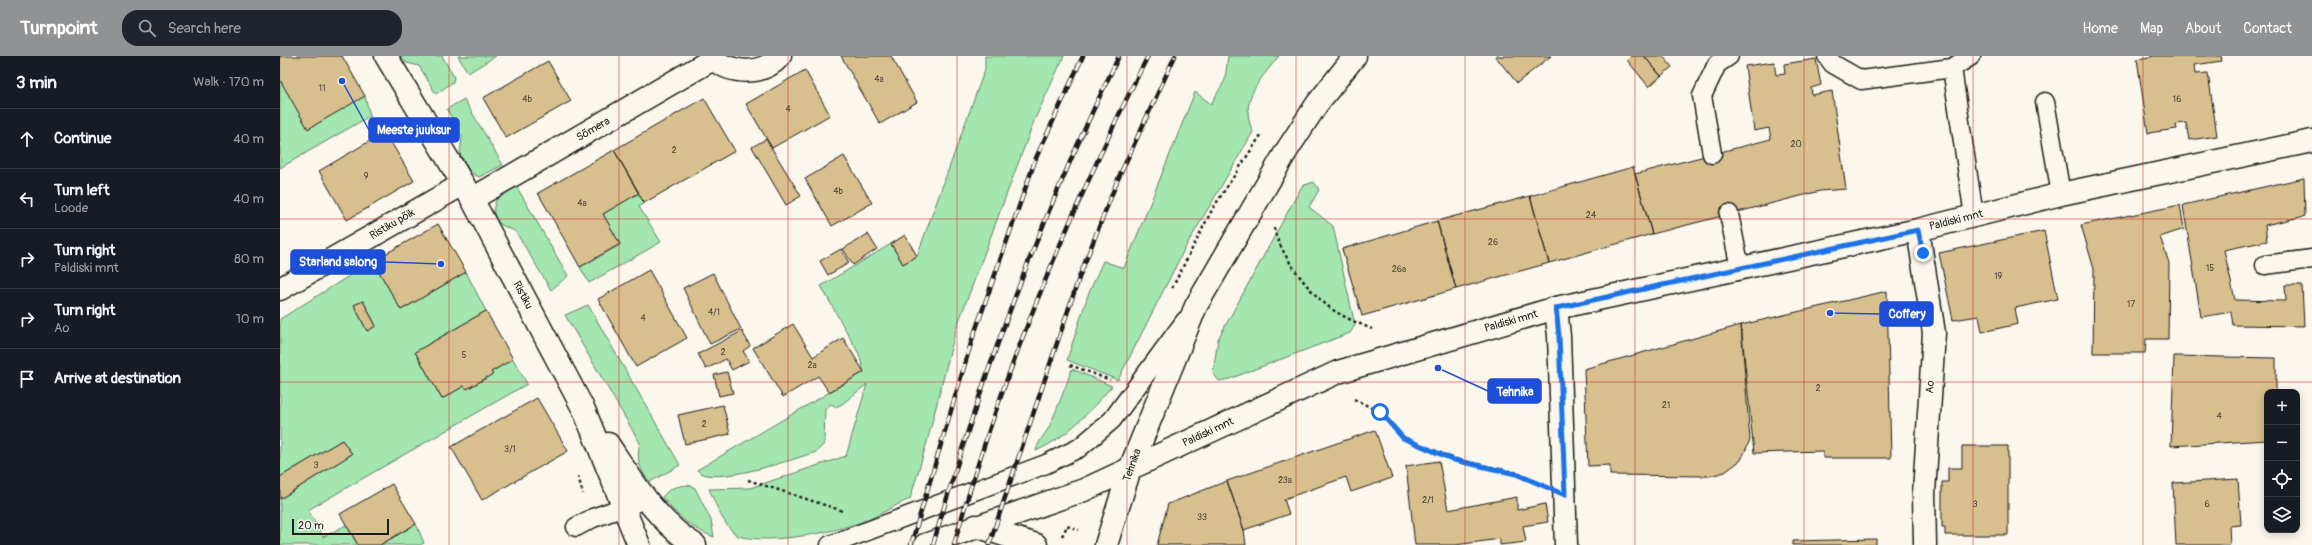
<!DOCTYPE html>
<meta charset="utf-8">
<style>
body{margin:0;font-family:Pangolin,sans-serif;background:#20242c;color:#f1f3f6}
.controls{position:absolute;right:12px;bottom:12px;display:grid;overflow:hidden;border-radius:8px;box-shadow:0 2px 10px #0003}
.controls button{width:36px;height:36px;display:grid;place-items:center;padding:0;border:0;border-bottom:1px solid #363941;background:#171b24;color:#f1f3f6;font:20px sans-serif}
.scale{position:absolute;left:12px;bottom:10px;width:97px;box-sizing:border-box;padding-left:4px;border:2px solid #1c1c1c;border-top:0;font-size:11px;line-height:14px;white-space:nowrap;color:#1c1c1c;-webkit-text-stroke:3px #fbf7ec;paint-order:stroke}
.stop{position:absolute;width:12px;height:12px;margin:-9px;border:3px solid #1a73e8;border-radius:50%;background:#fff}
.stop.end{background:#1a73e8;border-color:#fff;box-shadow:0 1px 4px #0008}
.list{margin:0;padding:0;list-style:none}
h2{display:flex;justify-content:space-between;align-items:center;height:52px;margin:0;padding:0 16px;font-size:17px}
h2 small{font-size:13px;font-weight:400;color:#9ea1a6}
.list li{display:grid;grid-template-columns:26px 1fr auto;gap:12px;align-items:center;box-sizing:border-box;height:60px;padding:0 16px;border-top:1px solid #363941}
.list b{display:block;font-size:15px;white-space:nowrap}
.list p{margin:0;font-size:13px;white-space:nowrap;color:#9ea1a6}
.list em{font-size:13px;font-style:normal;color:#9ea1a6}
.icon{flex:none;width:22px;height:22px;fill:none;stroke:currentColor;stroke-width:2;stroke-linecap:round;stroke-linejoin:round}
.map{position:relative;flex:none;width:2032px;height:489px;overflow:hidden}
header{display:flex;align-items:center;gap:24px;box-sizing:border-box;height:56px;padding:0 20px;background:#919294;color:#fff}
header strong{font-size:19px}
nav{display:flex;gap:22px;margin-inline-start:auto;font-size:14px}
.search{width:280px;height:36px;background:#20242c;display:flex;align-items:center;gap:10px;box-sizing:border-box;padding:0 14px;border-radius:16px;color:#9ea1a6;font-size:15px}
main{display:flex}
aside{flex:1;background:#171b24}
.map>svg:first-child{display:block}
.green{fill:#a4e6b0;stroke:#608166;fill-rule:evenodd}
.building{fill:#d8bf8e;stroke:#1c1c1c}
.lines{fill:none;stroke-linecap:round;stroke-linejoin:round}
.service-casing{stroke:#1c1c1c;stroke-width:21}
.minor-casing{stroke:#1c1c1c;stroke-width:25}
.tertiary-casing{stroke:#1c1c1c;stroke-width:25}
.secondary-casing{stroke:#1c1c1c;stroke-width:25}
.path{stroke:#1c1c1c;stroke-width:2.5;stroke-dasharray:3 3;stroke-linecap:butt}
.service{stroke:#fbf7ec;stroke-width:18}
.minor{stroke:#fbf7ec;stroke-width:22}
.tertiary{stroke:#fbf7ec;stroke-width:22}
.secondary{stroke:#fbf7ec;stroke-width:22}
.rail-casing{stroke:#1c1c1c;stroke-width:4.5}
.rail{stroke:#fbf7ec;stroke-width:3;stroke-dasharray:9;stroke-linecap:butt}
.route{stroke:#1a73e8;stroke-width:5}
.grid{fill:none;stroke:#d62828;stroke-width:1;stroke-opacity:0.55}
.labels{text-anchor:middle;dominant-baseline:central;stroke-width:3;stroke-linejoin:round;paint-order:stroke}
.number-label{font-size:9px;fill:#4b4538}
.street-label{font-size:11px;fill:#1c1c1c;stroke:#fbf7ec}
.leader{fill:none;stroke:#1d4ed8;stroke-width:1.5}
.callout-dot{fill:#1d4ed8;stroke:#fbf7ec;stroke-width:1.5}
.callout{fill:#1d4ed8;stroke:#1d4ed8;stroke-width:1.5}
.callout-label{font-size:12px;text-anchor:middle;font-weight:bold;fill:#fff}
</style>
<header>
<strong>Turnpoint</strong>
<div class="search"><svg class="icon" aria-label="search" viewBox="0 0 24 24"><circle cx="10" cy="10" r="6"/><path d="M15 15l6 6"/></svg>Search here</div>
<nav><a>Home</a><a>Map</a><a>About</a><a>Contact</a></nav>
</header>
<main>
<aside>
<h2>3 min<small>Walk · 170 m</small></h2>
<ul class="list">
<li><svg class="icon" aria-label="ahead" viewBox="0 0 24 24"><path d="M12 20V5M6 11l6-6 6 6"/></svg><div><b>Continue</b></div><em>40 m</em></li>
<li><svg class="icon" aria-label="left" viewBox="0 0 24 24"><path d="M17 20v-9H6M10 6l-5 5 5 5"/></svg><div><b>Turn left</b><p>Loode</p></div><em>40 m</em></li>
<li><svg class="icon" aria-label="right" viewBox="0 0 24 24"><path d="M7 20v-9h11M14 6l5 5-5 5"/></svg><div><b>Turn right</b><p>Paldiski mnt</p></div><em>80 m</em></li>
<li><svg class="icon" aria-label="right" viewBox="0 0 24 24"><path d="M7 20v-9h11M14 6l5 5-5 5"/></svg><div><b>Turn right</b><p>Ao</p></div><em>10 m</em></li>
<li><svg class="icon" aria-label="arrive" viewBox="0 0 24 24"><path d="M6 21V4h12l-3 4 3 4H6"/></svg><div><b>Arrive at destination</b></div></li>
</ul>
</aside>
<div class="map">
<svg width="2032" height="489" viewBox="0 0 2032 489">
<rect width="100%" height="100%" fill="#fbf7ec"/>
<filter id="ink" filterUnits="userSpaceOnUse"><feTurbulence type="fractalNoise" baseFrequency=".025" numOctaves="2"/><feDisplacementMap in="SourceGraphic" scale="8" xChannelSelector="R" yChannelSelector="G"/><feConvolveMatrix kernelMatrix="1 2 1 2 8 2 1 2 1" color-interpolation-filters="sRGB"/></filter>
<g filter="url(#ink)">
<path class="green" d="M119,0H162L174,21L173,26L156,38L139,10L127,7Z
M178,0H216L188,17Z
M705,0H784L754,65L676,273L647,386L630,443C617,448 606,455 594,461C562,476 489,489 458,480C443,470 436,448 429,433L470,432L566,400L587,328L562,348L556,351L551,348L545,353L544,388L536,396C517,402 430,432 417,414L584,316L579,298L541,230L611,188L623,208L637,200L705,13Z
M948,0H999C980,24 958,44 973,76L905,192L838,324L787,304L808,239L823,205L844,212L915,36L931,48L945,24Z
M0,24L85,40L90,60L0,112Z
M184,43L223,109L199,121L190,116L180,98L182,81L167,53Z
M234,126L288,220L271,234C260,216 249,197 237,178C233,172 224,172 219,167C205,150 222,135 234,126Z
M1034,126L1039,134L1029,151L1053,170L1075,269L1070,277L949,323L939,325L933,317L938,283L1022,130Z
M359,137L364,147L359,151L381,186L309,227L300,211L340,189L323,158Z
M93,205L121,254L186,216L206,255L135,296L162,343L184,330L187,333L213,318L211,316L233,303L247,328L28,454L43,481L66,469L78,489H0V443L72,398L62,384L0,421V263ZM83,245L96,270L87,275L74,249Z
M308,249L400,409L370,426C359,414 356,403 360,387L285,259Z
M792,313L832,330C809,356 788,381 756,395C760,381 764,381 770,369C778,351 785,332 792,313Z
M409,429L415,432L431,464L434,481C412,473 396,459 382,441C390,431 397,430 409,429Z
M136,468L144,487L140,489H100Z"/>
<path class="building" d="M0,0H62L85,40L28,73L0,24Z
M561,0H611L637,46L600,68Z
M1215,0H1271L1237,27Z
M1351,0H1364L1381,20L1369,31L1347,4Z
M1364,0H1383L1392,11L1381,20Z
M1874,0H1941L1942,5L1914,9L1915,18L1928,17L1937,80L1909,84L1906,67L1896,68L1897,73L1868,77L1857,3Z
M1536,3L1541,29L1531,32L1532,39L1552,35L1566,133L1540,135L1372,178L1355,118L1491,83L1489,72L1474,75L1465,10L1494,6L1496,19L1505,18L1504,8Z
M268,5L291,45L226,82L203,42Z
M525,14L550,59L492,92L466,48Z
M424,42L455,95L364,147L334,94Z
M105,76L134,125L67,164L39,115Z
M486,83L521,140L506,149L472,91Z
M334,94L359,137L323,158L340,188L300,211L258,137Z
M564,100L592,147L552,170L525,123Z
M1353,111L1372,178L1269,207L1250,140Z
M2024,122L2025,160L1985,169L1987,185L1944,194L1955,244L2006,245L2005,229H2022L2024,270L1953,269L1951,256L1921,261L1903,149Z
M1250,140L1269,207L1176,233L1157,165Z
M1900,149L1904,173L1880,181L1889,207L1888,283H1866L1865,297H1813L1814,213L1801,169Z
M1157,165L1176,233L1082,260L1062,193Z
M158,168L186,216L121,254L93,205Z
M1764,175L1778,243L1735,252L1738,268L1702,276L1699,260L1673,264L1659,197Z
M588,178L597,193L573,209L563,193Z
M625,179L637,200L623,208L611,188Z
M561,193L569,207L548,219L540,205Z
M369,214L407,282L356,311L318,243Z
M433,217L461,273L430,288L403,232Z
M1607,235L1611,402H1543V395L1474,397L1461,269Z
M83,245L96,270L87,275L74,249Z
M206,255L233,303L211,316L213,318L187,333L184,330L162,343L135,296Z
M513,268L533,301L563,282L584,316L549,336L538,320L503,341L473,292Z
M1461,269L1470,384L1461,404L1445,416L1430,420L1330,419V409L1308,410L1304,313Z
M462,275L470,290L463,295L469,305L452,314L446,303L426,313L418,298Z
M1894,300L1996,302V336H1987V384L1891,390Z
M447,316L453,337L439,340L434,319Z
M257,342L288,395L202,444L171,391Z
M443,349L450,378L405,388L398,359Z
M1095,374L1112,422L1071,436L1066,421L1004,443L1009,458L964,474L947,425Z
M62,384L72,398L0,443V421Z
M1682,390H1728V479H1665V471H1662V426H1668V412H1682Z
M1159,405L1168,454L1237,441V454L1265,448L1268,466L1243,470L1246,486L1220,489V483L1175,489H1135L1126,410Z
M1958,423L1961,469L1949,470L1950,489H1896L1893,427Z
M947,425L964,474L966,489H877L888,448Z
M112,428L136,468L100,489H78L60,458Z
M1596,483V489H1513V485Z"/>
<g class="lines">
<g class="service-casing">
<path id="service" d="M1547,0L1553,8L1581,24L1672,12L1694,160
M1672,12L1691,0
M1765,46L1781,138
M1432,98L1422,40L1437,8L1449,0
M1449,158L1460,212
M1985,209L2032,203
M296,471L313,462L366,443
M550,489L766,408L799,392L832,364L905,265"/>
</g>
<g class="minor-casing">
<path id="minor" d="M433,3C452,18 483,20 500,0
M192,143L433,3
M1638,174L1654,277L1644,437L1645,489
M0,233L183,128
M1276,252L1279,280L1286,489"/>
</g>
<g class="tertiary-casing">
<path id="tertiary" d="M106,0L192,143L304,354L359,489
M328,388C352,424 377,466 415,489
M850,413L916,250L1007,94L1037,48L1075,0"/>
</g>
<g class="secondary-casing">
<path id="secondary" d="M696,470L756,489
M645,489L804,434L1058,316L1276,252L1638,174L1781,138L2032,85
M826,489L850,413"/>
</g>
<path class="path" d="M994,172C1000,199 1033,243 1058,257C1068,263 1080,268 1092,273
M892,232L933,152L981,79
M790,309L830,324
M1074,343L1100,356L1123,382L1174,403L1236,417L1255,426
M298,420L303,438
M468,424L563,455
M787,470L799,474
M782,480L787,470"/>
<use href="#service" class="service"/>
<use href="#minor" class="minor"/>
<use href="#tertiary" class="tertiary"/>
<use href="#secondary" class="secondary"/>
<g class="rail-casing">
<path id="rail" d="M631,489L692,284L756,102L803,0
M653,489C701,321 762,157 839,0
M674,489C705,376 746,266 793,159C817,105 841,52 868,0
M709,489L800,219L838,123L895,0"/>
</g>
<use href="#rail" class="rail"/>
</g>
</g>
<g class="lines" filter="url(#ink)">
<path class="route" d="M1100,356L1123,382L1174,404L1236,418L1285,439L1279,280L1276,252L1638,174L1643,197"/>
</g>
<path class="grid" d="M169,0V489M339,0V489M508,0V489M677,0V489M847,0V489M1016,0V489M1185,0V489M1355,0V489M1524,0V489M1693,0V489M1863,0V489M0,163H2032M0,326H2032"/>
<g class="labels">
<g class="number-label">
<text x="599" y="23">4a</text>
<text x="42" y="32">11</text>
<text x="247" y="43">4b</text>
<text x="1897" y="43">16</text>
<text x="508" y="53">4</text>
<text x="1516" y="88">20</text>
<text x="394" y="94">2</text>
<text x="86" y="120">9</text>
<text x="558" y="135">4b</text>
<text x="302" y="147">4a</text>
<text x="1311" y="159">24</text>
<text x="1213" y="186">26</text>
<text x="1930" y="212">15</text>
<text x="1119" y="213">26a</text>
<text x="1718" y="220">19</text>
<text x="1851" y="248">17</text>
<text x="434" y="256">4/1</text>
<text x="363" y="262">4</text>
<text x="443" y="296">2</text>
<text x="184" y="299">5</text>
<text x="532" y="309">2a</text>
<text x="1538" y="332">2</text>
<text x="1386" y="349">21</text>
<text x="1939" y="360">4</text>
<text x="424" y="368">2</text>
<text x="230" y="393">3/1</text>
<text x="36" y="409">3</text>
<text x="1005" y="424">23a</text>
<text x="1148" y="444">2/1</text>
<text x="1695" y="448">3</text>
<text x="1927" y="448">6</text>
<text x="922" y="461">33</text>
</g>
<g class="street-label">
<text transform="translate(313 73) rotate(-30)">Sõmera</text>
<text transform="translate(1676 164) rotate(-14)">Paldiski mnt</text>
<text transform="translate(112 168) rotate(-30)">Ristiku põik</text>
<text transform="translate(243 239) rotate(62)">Ristiku</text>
<text transform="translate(1231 265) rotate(-16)">Paldiski mnt</text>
<text transform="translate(1650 331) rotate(-86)">Ao</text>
<text transform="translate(928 376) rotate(-25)">Paldiski mnt</text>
<text transform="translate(852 409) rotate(-70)">Tehnika</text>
</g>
</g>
<path class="leader" d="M62 25L89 74M161 208L105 206M1550 257L1600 258M1158 312L1208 335"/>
<g class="callout-dot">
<circle cx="62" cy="25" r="4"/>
<circle cx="161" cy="208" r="4"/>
<circle cx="1550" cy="257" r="4"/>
<circle cx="1158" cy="312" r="4"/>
</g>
<g class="callout">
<rect x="89" y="62" width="90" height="24" rx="4"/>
<rect x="11" y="194" width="94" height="24" rx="4"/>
<rect x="1600" y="246" width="53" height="24" rx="4"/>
<rect x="1208" y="323" width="53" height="24" rx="4"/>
</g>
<g class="callout-label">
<text x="134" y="78">Meeste juuksur</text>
<text x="58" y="210">Starland salong</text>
<text x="1627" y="262">Coffery</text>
<text x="1235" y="340">Tehnika</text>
</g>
</svg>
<div class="controls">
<button>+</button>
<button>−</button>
<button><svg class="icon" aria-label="locate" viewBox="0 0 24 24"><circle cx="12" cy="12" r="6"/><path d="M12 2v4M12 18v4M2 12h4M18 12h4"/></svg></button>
<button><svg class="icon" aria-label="layers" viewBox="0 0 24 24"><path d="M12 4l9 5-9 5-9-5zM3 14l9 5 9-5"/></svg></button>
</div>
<div class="scale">20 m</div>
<div class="stop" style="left:1100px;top:356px"></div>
<div class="stop end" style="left:1643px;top:197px"></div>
</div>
</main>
